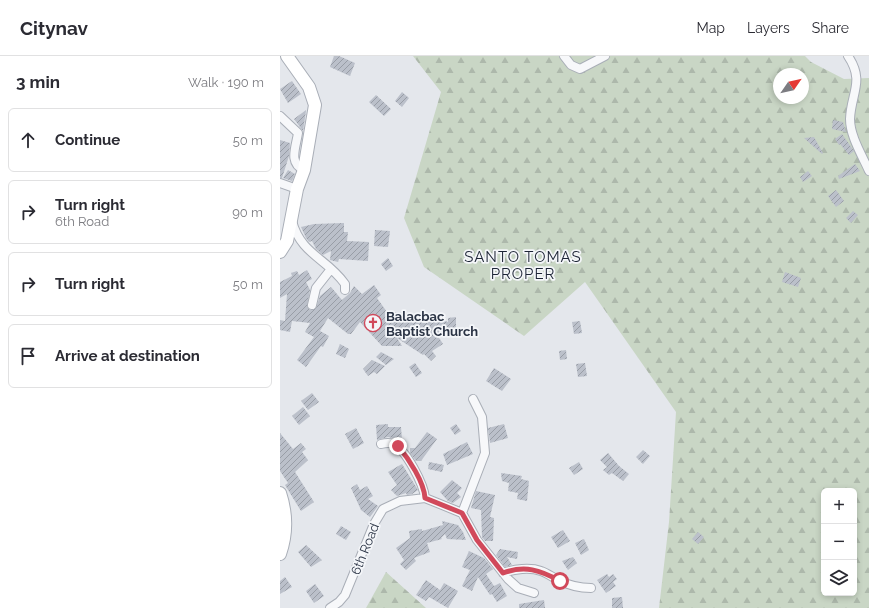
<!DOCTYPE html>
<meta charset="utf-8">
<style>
body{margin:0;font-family:Raleway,sans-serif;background:#f7f7f7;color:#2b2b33}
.controls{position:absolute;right:12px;bottom:12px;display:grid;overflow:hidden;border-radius:6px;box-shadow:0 2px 6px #0003}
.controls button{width:36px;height:36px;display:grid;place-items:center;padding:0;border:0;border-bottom:1px solid #e1e1e2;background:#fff;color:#2b2b33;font:20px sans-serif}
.compass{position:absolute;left:493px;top:12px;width:36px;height:36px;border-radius:50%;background:#fff;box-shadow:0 2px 6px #0003;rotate:56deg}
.stop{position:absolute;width:12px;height:12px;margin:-9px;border:3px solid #d1495b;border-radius:50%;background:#fff}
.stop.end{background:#d1495b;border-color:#fff;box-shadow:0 1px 4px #0008}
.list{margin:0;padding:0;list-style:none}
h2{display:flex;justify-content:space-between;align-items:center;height:52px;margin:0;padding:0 16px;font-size:17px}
h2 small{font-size:13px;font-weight:400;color:#7c7c81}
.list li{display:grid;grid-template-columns:26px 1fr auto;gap:12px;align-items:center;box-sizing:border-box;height:64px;margin:0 8px 8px;padding:0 8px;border:1px solid #e1e1e2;border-radius:6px}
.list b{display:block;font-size:15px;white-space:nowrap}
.list p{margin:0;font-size:13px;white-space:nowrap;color:#7c7c81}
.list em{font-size:13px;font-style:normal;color:#7c7c81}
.icon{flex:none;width:22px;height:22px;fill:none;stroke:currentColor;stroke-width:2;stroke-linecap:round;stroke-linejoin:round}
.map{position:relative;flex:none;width:589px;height:552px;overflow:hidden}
header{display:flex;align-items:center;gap:24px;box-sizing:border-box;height:56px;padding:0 20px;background:#fff;border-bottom:1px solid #e1e1e2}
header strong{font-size:19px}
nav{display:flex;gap:22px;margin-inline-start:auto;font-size:14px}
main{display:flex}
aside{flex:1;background:#fff}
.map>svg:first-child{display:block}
.forest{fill:url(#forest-firs);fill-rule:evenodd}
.building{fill:url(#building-hatch)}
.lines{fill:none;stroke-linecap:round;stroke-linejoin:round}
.street-casing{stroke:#a9aeb7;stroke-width:10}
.secondary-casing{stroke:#a9aeb7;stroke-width:14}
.street{stroke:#f7f8fa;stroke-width:8}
.secondary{stroke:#fff;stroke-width:12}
.route{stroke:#d1495b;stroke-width:5}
.labels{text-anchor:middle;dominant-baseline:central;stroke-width:3.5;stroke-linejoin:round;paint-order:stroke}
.poi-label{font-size:13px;font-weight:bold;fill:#2b3445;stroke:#f4f6f9;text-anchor:start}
.street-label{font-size:13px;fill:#2b3445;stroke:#f4f6f9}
.quarter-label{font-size:15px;letter-spacing:1px;fill:#1d2536;stroke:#f4f6f9}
</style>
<header>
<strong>Citynav</strong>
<nav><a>Map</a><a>Layers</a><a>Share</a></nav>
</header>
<main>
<aside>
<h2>3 min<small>Walk · 190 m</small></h2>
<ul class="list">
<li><svg class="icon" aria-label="ahead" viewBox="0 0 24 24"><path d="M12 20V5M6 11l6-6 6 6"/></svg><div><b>Continue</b></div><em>50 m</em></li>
<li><svg class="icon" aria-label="right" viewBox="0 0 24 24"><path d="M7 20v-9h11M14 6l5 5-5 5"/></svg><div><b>Turn right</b><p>6th Road</p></div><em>90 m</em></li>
<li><svg class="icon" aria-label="right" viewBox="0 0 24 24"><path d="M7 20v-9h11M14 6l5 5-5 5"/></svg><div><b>Turn right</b></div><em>50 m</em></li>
<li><svg class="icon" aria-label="arrive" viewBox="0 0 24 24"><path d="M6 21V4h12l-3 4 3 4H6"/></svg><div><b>Arrive at destination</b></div></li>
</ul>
</aside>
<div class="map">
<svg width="589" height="552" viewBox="0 0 589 552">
<defs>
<pattern id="forest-firs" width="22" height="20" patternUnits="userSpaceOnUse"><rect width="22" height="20" fill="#c9d6c5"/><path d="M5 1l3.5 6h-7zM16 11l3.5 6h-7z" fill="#adb8ab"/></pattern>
<pattern id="building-hatch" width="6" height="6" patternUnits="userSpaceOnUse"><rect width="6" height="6" fill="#bbc0ca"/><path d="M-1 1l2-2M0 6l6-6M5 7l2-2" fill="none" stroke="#989da6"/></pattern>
</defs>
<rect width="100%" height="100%" fill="#e4e7ec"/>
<path class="forest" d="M133,0H525L531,6L564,23L589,22V552H379L389,466L396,356L305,226L244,280L144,211L124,162L161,36ZM499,18H523V42H499ZM544,435H574V537H544Z
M106,516L146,552H86Z"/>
<path class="building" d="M54,0H59L75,7L70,20L50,11Z
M12,25L21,38L8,47L0,33Z
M122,36L129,42L122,51L115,45Z
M96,39L111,53L104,60L89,46Z
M26,54V55L23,75L14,63Z
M553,64L563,66L566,76L552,73Z
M562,78L574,95L569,99L560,88L559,89L555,83Z
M534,81L543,97L542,98L524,82Z
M0,84L10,87L9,100L2,122H0Z
M575,108L580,115L559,123L558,120Z
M8,114L15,118L12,125L3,122Z
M528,115L532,120L523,126L520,121Z
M556,134L564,145L556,151L548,140Z
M573,155L578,159L571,167L566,162Z
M64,167V176H68L67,185L89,186L88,205L59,203L58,206L50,204L51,195L43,199L36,193L32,185L29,186L26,182L21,171L34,168Z
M95,174L110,175L108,191L94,190Z
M108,202L113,210L106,215L101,208Z
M27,214L32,223L26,226L30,234L27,250L30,254L36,252L40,240L51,231L62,244L70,237L74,230L82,238L94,229L101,239L97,242L107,256L127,257V263L148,267L150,260L168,266V262L176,261V276L156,277L163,288L152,295L156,300L151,305L144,298L143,299L117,282L122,290H102L80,266L71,278H68L48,262L40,275L49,280L43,291L41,290L26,311L17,304L34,281L25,276L30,267L12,265L10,276L0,274V264L5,265L7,238L0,242V226L12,220L11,217L17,215L19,219Z
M505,216L521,222L518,231L502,226Z
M300,265L302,277L294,278L292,266Z
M60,288L69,293L65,302L56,298Z
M286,294L287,303L280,304L279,295Z
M101,296L114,303L106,309L96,301Z
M92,304L105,310L97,318L94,316L88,320L83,313Z
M135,307L142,317L136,321L129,311Z
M305,307L307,320L298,321L296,308Z
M214,312L231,323L222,335L206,325Z
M32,337L39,346L28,354L21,345Z
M23,351L30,360L19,369L12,360Z
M108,368V371H121L122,384L108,381L97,384L96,369Z
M176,368L181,375L175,379L170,372Z
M224,368L228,382L210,387L208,372Z
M76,372L84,387L73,393L65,378Z
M147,376L157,383L141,405H136L130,397V392H135Z
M0,377L13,393L21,387L26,393L22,396L28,404L15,416L34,446L21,455L5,429L8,427L0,415Z
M187,386L193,398L167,409L163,398Z
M363,394L370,400L363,408L356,401Z
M328,397L339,410L349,418L343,425L332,417L329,419L323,414L327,411L320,404Z
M149,406L164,409L162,416L148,413Z
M299,406L303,413L294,419L289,412Z
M122,408L138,434L132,438L127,439L126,437L117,440L111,434L117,429L108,416Z
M221,417L242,420L241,423L249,425L247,445L237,443L238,437L228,435L229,427L222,425Z
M172,424L182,432L177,437L181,441L173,447L168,445L160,436Z
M77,428L80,434L87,430L93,440L88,443L98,450L90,461L81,454L71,432Z
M196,435L215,439L210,461L214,462L213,485H205L202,481L201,454L191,452Z
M162,465L178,469L183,476L186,484L167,483L165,478L161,482L162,483L147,487L150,496L134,502L136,505L126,514L120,508L124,504L116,492L130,482L129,475L142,473V475L163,469Z
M61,470L71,476L66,484L56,478Z
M283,474L290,485L278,492L271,481Z
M418,476L424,481L418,488L412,483Z
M304,483L309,494L301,499L295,487Z
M26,489L42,504L31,511L18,496Z
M220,493L238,496L237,503L227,501L232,509L225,511L216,499Z
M189,495L204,502L213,513L206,518L214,530L220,527L227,540L217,546L212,538L210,539L198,521L192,535L182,530L190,514L182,511Z
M293,501L297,507L288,514L282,505Z
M327,518L329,521L333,518L337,523L333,526L336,530L326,537L317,524Z
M5,521L12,531L0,538V525Z
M146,524L160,534L164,527L178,535L168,552L149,541L146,545L136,539Z
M35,528L44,540L34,547L26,535Z
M342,541L343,552H332V542Z
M264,544L265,552H239V548Z"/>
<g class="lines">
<g class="street-casing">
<path id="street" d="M284,0L291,9L300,13L325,0
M568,0C585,25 571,37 570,63C570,80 582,99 589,115
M0,60L18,77C16,91 8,107 24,114
M0,127L17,133
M12,165C21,199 47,202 65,228V234
M32,249L36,232L51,213
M101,388C105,387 109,386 113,388C126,393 144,429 145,442
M182,457L205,397L202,361L193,343
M223,517C234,513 250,511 261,515C267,517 272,521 278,524C288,529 300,532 311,532
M50,552L59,546L65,539L94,468L103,453L120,445L145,442L182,457L197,484L228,523L238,532L254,537"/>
</g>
<g class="secondary-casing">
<path id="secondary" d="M0,196L7,185L17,133L24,114L35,49L29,31L7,0
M0,437C7,458 7,478 0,498"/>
</g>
<use href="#street" class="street"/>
<use href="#secondary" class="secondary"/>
</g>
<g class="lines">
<path class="route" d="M118,390C129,403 144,426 145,442L182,457L197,484L223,517C245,509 260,514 280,525"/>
</g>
<defs>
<g id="church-ring" transform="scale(0.9)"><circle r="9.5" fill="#f4f6f9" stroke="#d1495b" stroke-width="1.5"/><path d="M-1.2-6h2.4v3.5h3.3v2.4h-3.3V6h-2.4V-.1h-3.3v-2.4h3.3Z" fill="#d1495b"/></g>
</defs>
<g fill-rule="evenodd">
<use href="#church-ring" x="93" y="267"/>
</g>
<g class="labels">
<g class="poi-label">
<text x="106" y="260">Balacbac<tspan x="106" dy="15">Baptist Church</tspan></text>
</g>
<g class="street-label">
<text transform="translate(85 493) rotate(-68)">6th Road</text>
</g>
<g class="quarter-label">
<text x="243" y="201">SANTO TOMAS<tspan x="243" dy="17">PROPER</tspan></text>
</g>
</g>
</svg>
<div class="controls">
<button>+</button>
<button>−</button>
<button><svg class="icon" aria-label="layers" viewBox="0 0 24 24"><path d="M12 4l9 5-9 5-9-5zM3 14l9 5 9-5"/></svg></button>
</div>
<svg class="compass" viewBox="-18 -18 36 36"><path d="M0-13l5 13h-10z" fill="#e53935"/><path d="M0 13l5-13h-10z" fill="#7c7c81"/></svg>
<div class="stop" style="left:280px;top:525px"></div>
<div class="stop end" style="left:118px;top:390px"></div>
</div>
</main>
